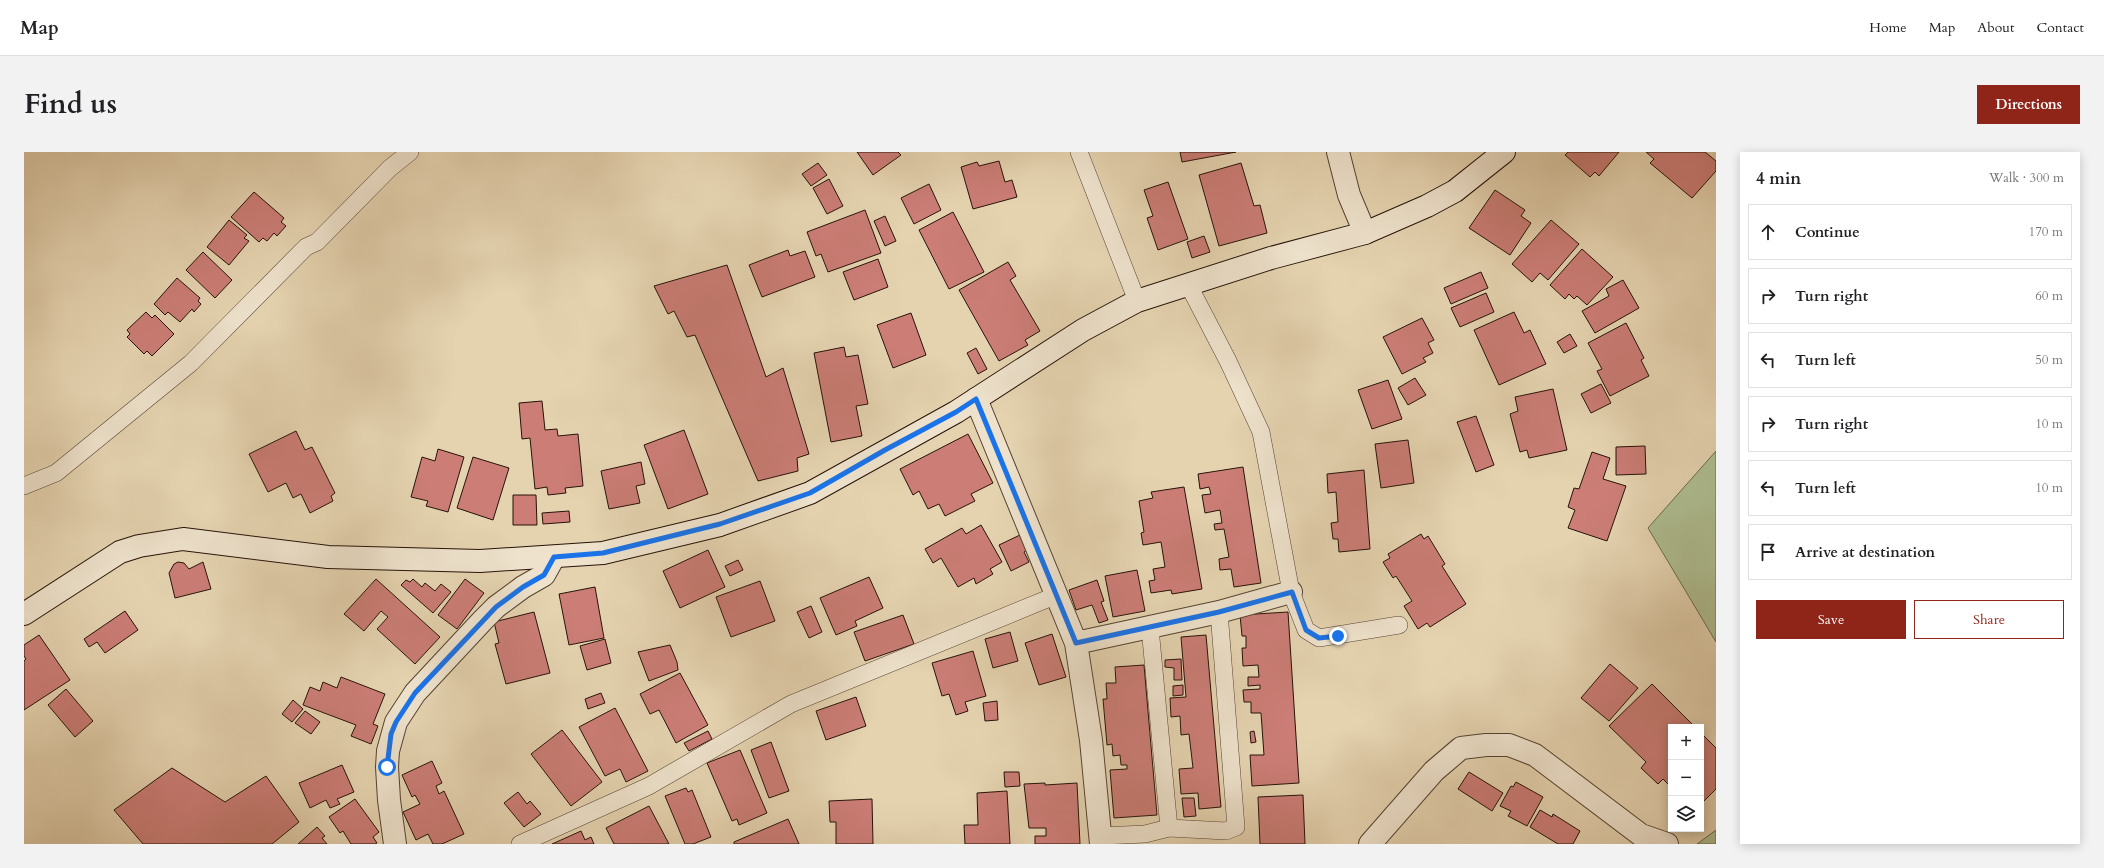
<!DOCTYPE html>
<meta charset="utf-8">
<style>
body{margin:0;font-family:Cardo,serif;background:#f2f2f2;color:#202124}
.controls{position:absolute;right:12px;bottom:12px;display:grid;overflow:hidden;border-radius:0px;box-shadow:0 2px 10px #0003}
.controls button{width:36px;height:36px;display:grid;place-items:center;padding:0;border:0;border-bottom:1px solid #e0e0e0;background:#fff;color:#202124;font:20px sans-serif}
.stop{position:absolute;width:12px;height:12px;margin:-9px;border:3px solid #1a73e8;border-radius:50%;background:#fff}
.stop.end{background:#1a73e8;border-color:#fff;box-shadow:0 1px 4px #0008}
.list{margin:0;padding:0;list-style:none}
h2{display:flex;justify-content:space-between;align-items:center;height:52px;margin:0;padding:0 16px;font-size:17px}
h2 small{font-size:13px;font-weight:400;color:#757577}
.list li{display:grid;grid-template-columns:26px 1fr auto;gap:12px;align-items:center;box-sizing:border-box;height:56px;margin:0 8px 8px;padding:0 8px;border:1px solid #e0e0e0;border-radius:0px}
.list b{display:block;font-size:15px;white-space:nowrap}
.list em{font-size:13px;font-style:normal;color:#757577}
.actions{display:flex;gap:8px;padding:12px 16px}
.actions a{flex:1;padding:9px 0;border:1px solid #8f2418;border-radius:0px;text-align:center;font-size:14px;color:#8f2418}
.actions .main{background:#8f2418;color:#fff}
.icon{flex:none;width:22px;height:22px;fill:none;stroke:currentColor;stroke-width:2;stroke-linecap:round;stroke-linejoin:round}
.map{position:relative;flex:none;width:1692px;height:692px;overflow:hidden;border-radius:0px}
header{display:flex;align-items:center;gap:24px;box-sizing:border-box;height:56px;padding:0 20px;background:#fff;border-bottom:1px solid #e0e0e0}
header strong{font-size:19px}
nav{display:flex;gap:22px;margin-inline-start:auto;font-size:14px}
.intro{display:flex;align-items:center;justify-content:space-between;box-sizing:border-box;height:96px;padding:0 24px}
h1{margin:0;font-size:28px}
.button{padding:10px 18px;border-radius:0px;background:#8f2418;color:#fff;font-size:14px;font-weight:700}
main{display:flex;gap:24px;padding:0 24px}
aside{flex:1;background:#fff;border-radius:0px;box-shadow:0 2px 10px #0003}
.map>svg:first-child{display:block}
.green{fill:#aebe91;stroke:#6a684c}
.building{fill:#cb7d76;stroke:#261308}
.lines{fill:none;stroke-linecap:round;stroke-linejoin:round}
.lane-casing{stroke:#564332;stroke-width:18}
.street-casing{stroke:#564332;stroke-width:24}
.secondary-casing{stroke:#261308;stroke-width:24}
.lane{stroke:#eee2cc;stroke-width:17}
.street{stroke:#eee2cc;stroke-width:22}
.secondary{stroke:#eee2cc;stroke-width:22}
.route{stroke:#1a73e8;stroke-width:5}
</style>
<header>
<strong>Map</strong>
<nav><a>Home</a><a>Map</a><a>About</a><a>Contact</a></nav>
</header>
<div class="intro"><h1>Find us</h1><a class="button">Directions</a></div>
<main>
<div class="map">
<svg width="1692" height="692" viewBox="0 0 1692 692">
<rect width="100%" height="100%" fill="#e5d3b0"/>
<filter id="stains"><feTurbulence type="fractalNoise" baseFrequency=".005" numOctaves="4"/><feColorMatrix values="0 0 0 0 .2 0 0 0 0 .09 0 0 0 0 .02 0 0 0 .5 -.17"/></filter>
<radialGradient id="worn" r=".72"><stop offset=".6" stop-color="#630" stop-opacity="0"/><stop offset="1" stop-color="#630" stop-opacity=".3"/></radialGradient>
<path class="green" d="M1692,299V490L1624,376Z
M1692,678V692H1673Z"/>
<path class="building" d="M833,0H874L877,3L849,23Z
M1156,0H1212L1158,10Z
M1544,0H1595L1575,24L1571,20L1566,25L1541,3Z
M1622,0H1681L1692,9V19L1668,46L1626,11L1630,7Z
M975,9L981,30L988,28L993,45L949,57L937,15L953,10L955,14Z
M794,11L803,23L787,34L778,22Z
M1217,11L1230,54L1236,53L1243,81L1195,94L1175,23Z
M805,27L819,54L803,62L789,36Z
M1144,30L1164,87L1134,98L1123,66L1129,64L1120,38Z
M905,32L917,58L890,72L877,46Z
M1471,38L1501,58L1497,64L1507,71L1486,103L1445,76Z
M230,40L260,66L257,70L262,74L253,84L250,81L243,89L239,86L235,90L207,65Z
M841,58L857,101L804,120L797,102L792,104L783,80Z
M929,60L960,120L925,137L895,78Z
M861,64L872,89L861,94L850,69Z
M205,68L223,83L220,86L225,89L205,113L183,95Z
M1527,68L1555,92L1524,128L1516,121L1508,130L1488,112Z
M1180,84L1186,100L1168,106L1163,90Z
M1558,97L1589,125L1563,153L1553,144L1550,147L1545,142L1541,147L1526,133Z
M764,98L766,104L781,99L791,125L738,145L725,113Z
M179,100L208,128L191,146L162,118Z
M854,107L864,135L830,148L819,120Z
M984,110L992,124L986,128L1016,179L1001,188L1004,193L975,209L935,138Z
M703,113L742,225L759,216L785,302L773,306L774,319L734,329L671,183L663,185L650,159L644,162L630,134Z
M1457,120L1464,136L1427,152L1420,136Z
M153,126L176,146L174,149L177,152L170,160L168,157L156,170L144,160L141,163L130,152Z
M1599,128L1615,156L1571,181L1558,159L1585,144L1582,137Z
M1462,141L1470,160L1436,175L1427,156Z
M122,160L128,166L131,163L150,182L128,204L123,199L120,202L103,185L106,182L103,178Z
M1490,160L1500,181L1506,178L1522,212L1475,233L1450,178Z
M887,161L902,203L869,216L853,173Z
M1398,166L1410,188L1404,191L1409,201L1399,206L1402,210L1378,222L1359,185Z
M1602,171L1620,206L1617,208L1625,224L1586,244L1573,219L1578,217L1564,191Z
M1546,182L1553,194L1540,201L1533,190Z
M820,195L822,205L834,203L844,252L832,254L838,284L807,290L790,201Z
M952,196L963,217L954,222L943,201Z
M1391,226L1402,243L1384,253L1374,236Z
M1364,228L1378,267L1348,277L1334,238Z
M1577,232L1587,251L1567,261L1557,242Z
M1529,237L1543,298L1505,306L1503,298L1496,300L1486,262L1494,259L1491,245Z
M518,249L521,278L533,277L534,284L554,282L559,334L541,336L542,341L524,343L523,335L511,337L506,286L498,287L495,251Z
M1452,264L1470,313L1452,320L1433,270Z
M660,278L684,342L644,357L620,293Z
M272,279L281,298L288,295L311,341L307,344L309,349L286,361L277,342L269,346L262,331L244,340L225,302Z
M944,282L969,331L947,342L951,349L921,364L915,352L904,357L895,339L889,343L876,317Z
M1384,288L1390,331L1357,336L1351,292Z
M1621,294L1622,322L1592,323V295Z
M414,297L440,305L424,360L402,354L404,349L387,345L398,305L411,309Z
M1568,300L1586,306L1579,327L1602,334L1583,389L1544,376L1551,358L1544,355L1550,336L1555,337Z
M449,305L485,316L469,368L433,356Z
M617,310L621,332L612,334L616,351L585,357L577,319Z
M1219,315L1237,431L1210,435L1207,417L1196,418L1195,407L1205,405L1200,377L1191,378L1190,372L1198,371L1196,358L1181,361L1178,343L1187,342L1185,335L1176,337L1174,322Z
M1340,318L1346,397L1315,400L1314,387H1309L1307,371L1314,370L1312,340L1304,341L1303,322Z
M1160,335L1178,437L1148,442L1147,438L1127,441L1125,429L1131,428L1129,417L1141,415L1137,390L1119,393L1117,381L1120,380L1115,349L1129,346L1127,340Z
M489,343H512L513,373H489Z
M545,359L546,370L519,372L518,361Z
M957,373L978,410L966,417L969,422L952,432L950,426L934,435L917,406L909,411L901,397L938,376L942,382Z
M1397,382L1400,387L1404,384L1421,412L1418,414L1442,452L1406,475L1403,471L1394,477L1380,454L1388,449L1372,424L1369,426L1359,410L1366,406L1364,402Z
M996,383L1003,398L1000,400L1005,410L987,419L975,393Z
M684,398L701,435L656,456L639,419Z
M714,408L719,418L706,424L701,414Z
M154,410L160,411L165,417L179,410L187,437L151,446L145,421L150,412Z
M1113,418L1121,459L1089,465L1081,424Z
M845,425L859,456L831,469L833,474L812,483L796,446Z
M352,427L416,485L391,512L353,477L364,465L357,459L340,479L320,462Z
M389,427L398,435L401,431L411,439L417,432L427,440L409,461L377,433L382,428L386,430Z
M441,427L460,441L433,477L414,463Z
M1073,428L1080,449L1077,450L1084,468L1075,471L1068,453L1052,458L1045,438Z
M736,429L751,469L707,485L692,445Z
M571,435L580,486L545,493L535,442Z
M787,454L798,480L785,486L773,460Z
M101,459L114,478L81,501L73,490L65,495L60,487Z
M510,460L526,521L482,532L471,492L475,491L470,470Z
M1264,460L1275,631L1228,634L1226,603H1240L1237,561H1227V550H1220L1219,538L1236,537V533L1224,534V525H1235L1234,513L1219,514L1218,496H1222V484H1218L1216,463Z
M879,463L890,492L841,509L830,480Z
M986,480L994,509L969,516L961,487Z
M1028,482L1042,525L1015,533L1001,491Z
M15,483L46,528L0,558V509L2,507L0,504V493Z
M1182,483L1197,655L1175,657L1174,641L1157,642L1155,617L1169,616L1165,582L1157,583L1156,564L1147,565L1146,546L1162,545L1157,485Z
M581,487L587,511L563,518L556,494Z
M646,493L653,510L654,518L625,529L614,500Z
M949,499L962,544L941,550L944,559L932,563L925,542L918,544L908,511Z
M1157,507L1158,528H1150V516L1141,515V508Z
M1586,512L1614,536L1585,569L1557,546Z
M1120,513L1133,663L1090,666L1086,618L1103,617V613H1097L1096,603L1089,604L1088,592L1083,593L1079,547H1083L1082,531H1092L1091,515Z
M656,521L684,573L652,591L635,558L626,562L616,542Z
M317,525L361,542L349,572L354,574L347,592L327,584L332,573L279,553L286,535L296,539L299,530L313,536Z
M1628,532L1671,575H1647V635L1639,627L1634,632L1617,616L1622,610L1585,574Z
M1159,533V543L1149,544V534Z
M42,537L69,569L51,585L24,553Z
M577,541L581,551L564,557L561,547Z
M832,545L842,574L802,588L792,559Z
M269,548L279,557L268,570L258,562Z
M973,549L974,568L961,569L959,551Z
M591,556L624,619L602,630L596,617L581,624L555,575Z
M281,559L296,570L287,582L271,571Z
M538,578L578,630L547,654L507,602Z
M684,579L688,587L665,599L660,591Z
M1230,579L1232,590L1227,591L1226,580Z
M1677,581L1692,596V637L1677,652Z
M747,590L765,639L745,646L727,598Z
M716,598L743,661L715,673L713,667L708,669L683,611Z
M408,609L418,631L412,634L415,642L420,639L440,682L418,692H409L404,682L392,688L379,660L396,652L391,643L388,645L378,623Z
M318,613L330,640L313,647L316,652L306,656L302,648L286,656L275,631Z
M148,616L201,650L242,624L275,670L248,692H119L90,658Z
M980,620H995L996,634L981,635Z
M1445,620L1479,641L1468,659L1434,637Z
M1492,630L1519,645L1503,674L1484,664L1487,659L1476,654L1487,634L1489,635Z
M1021,631V633L1053,631L1056,692H1011V684H1022V676H1005L1000,632Z
M662,636L664,640L668,638L687,685L669,692H661L641,644Z
M983,639L986,692H941L940,673H954L953,641Z
M494,640L503,652L506,649L517,662L500,675L480,651Z
M1279,643L1281,692H1236L1234,645Z
M1158,646H1170L1172,664L1160,665Z
M331,647L355,680L349,685L353,691L351,692H327L319,679L316,681L305,665Z
M848,647L849,692H812V670H806L805,649Z
M625,654L645,692H590L582,676Z
M1516,658L1528,665L1529,662L1556,679L1549,692H1534L1506,675Z
M764,667L775,692H710V690Z
M293,675L301,684L298,686L303,692H274Z
M557,679L561,688L567,685L570,692H528Z"/>
<g class="lines">
<g class="lane-casing">
<path id="lane" d="M1055,0L1113,149
M1164,132L1204,209L1237,280L1267,440L1282,478L1295,486L1375,473
M0,334L32,321L167,211L282,95L293,90L366,16L386,0
M1126,476L1145,676
M1077,684L1121,682L1145,676L1202,679L1212,675L1195,460
M496,692L625,634L767,552L1033,443"/>
</g>
<g class="street-casing">
<path id="street" d="M1314,0L1325,43L1341,81
M952,247L1052,491L1067,588L1077,692
M1052,491L1195,460L1267,440
M371,692L365,648L363,615L364,599L372,570L391,541L459,468L472,455L499,435L520,423L530,405
M1346,692L1410,619L1437,596L1462,593H1485L1511,603L1617,683L1643,692"/>
</g>
<g class="secondary-casing">
<path id="secondary" d="M0,462L96,400L115,394L159,387L304,405L456,409L579,401L696,373L786,341L932,260L1059,178L1113,149L1247,106L1341,81L1403,54L1431,39L1480,0"/>
</g>
<use href="#lane" class="lane"/>
<use href="#street" class="street"/>
<use href="#secondary" class="secondary"/>
</g>
<g class="lines">
<path class="route" d="M363,615L367,582L372,570L391,541L472,455L499,435L520,423L530,405L579,401L696,372L786,341L861,298L932,260L952,247L1052,491L1195,460L1268,440L1282,478L1295,486L1314,484"/>
</g>
<rect width="100%" height="100%" filter="url(#stains)"/>
<rect width="100%" height="100%" fill="url(#worn)"/>
</svg>
<div class="controls">
<button>+</button>
<button>−</button>
<button><svg class="icon" aria-label="layers" viewBox="0 0 24 24"><path d="M12 4l9 5-9 5-9-5zM3 14l9 5 9-5"/></svg></button>
</div>
<div class="stop" style="left:363px;top:615px"></div>
<div class="stop end" style="left:1314px;top:484px"></div>
</div>
<aside>
<h2>4 min<small>Walk · 300 m</small></h2>
<ul class="list">
<li><svg class="icon" aria-label="ahead" viewBox="0 0 24 24"><path d="M12 20V5M6 11l6-6 6 6"/></svg><div><b>Continue</b></div><em>170 m</em></li>
<li><svg class="icon" aria-label="right" viewBox="0 0 24 24"><path d="M7 20v-9h11M14 6l5 5-5 5"/></svg><div><b>Turn right</b></div><em>60 m</em></li>
<li><svg class="icon" aria-label="left" viewBox="0 0 24 24"><path d="M17 20v-9H6M10 6l-5 5 5 5"/></svg><div><b>Turn left</b></div><em>50 m</em></li>
<li><svg class="icon" aria-label="right" viewBox="0 0 24 24"><path d="M7 20v-9h11M14 6l5 5-5 5"/></svg><div><b>Turn right</b></div><em>10 m</em></li>
<li><svg class="icon" aria-label="left" viewBox="0 0 24 24"><path d="M17 20v-9H6M10 6l-5 5 5 5"/></svg><div><b>Turn left</b></div><em>10 m</em></li>
<li><svg class="icon" aria-label="arrive" viewBox="0 0 24 24"><path d="M6 21V4h12l-3 4 3 4H6"/></svg><div><b>Arrive at destination</b></div></li>
</ul>
<div class="actions"><a class="main">Save</a><a>Share</a></div>
</aside>
</main>
